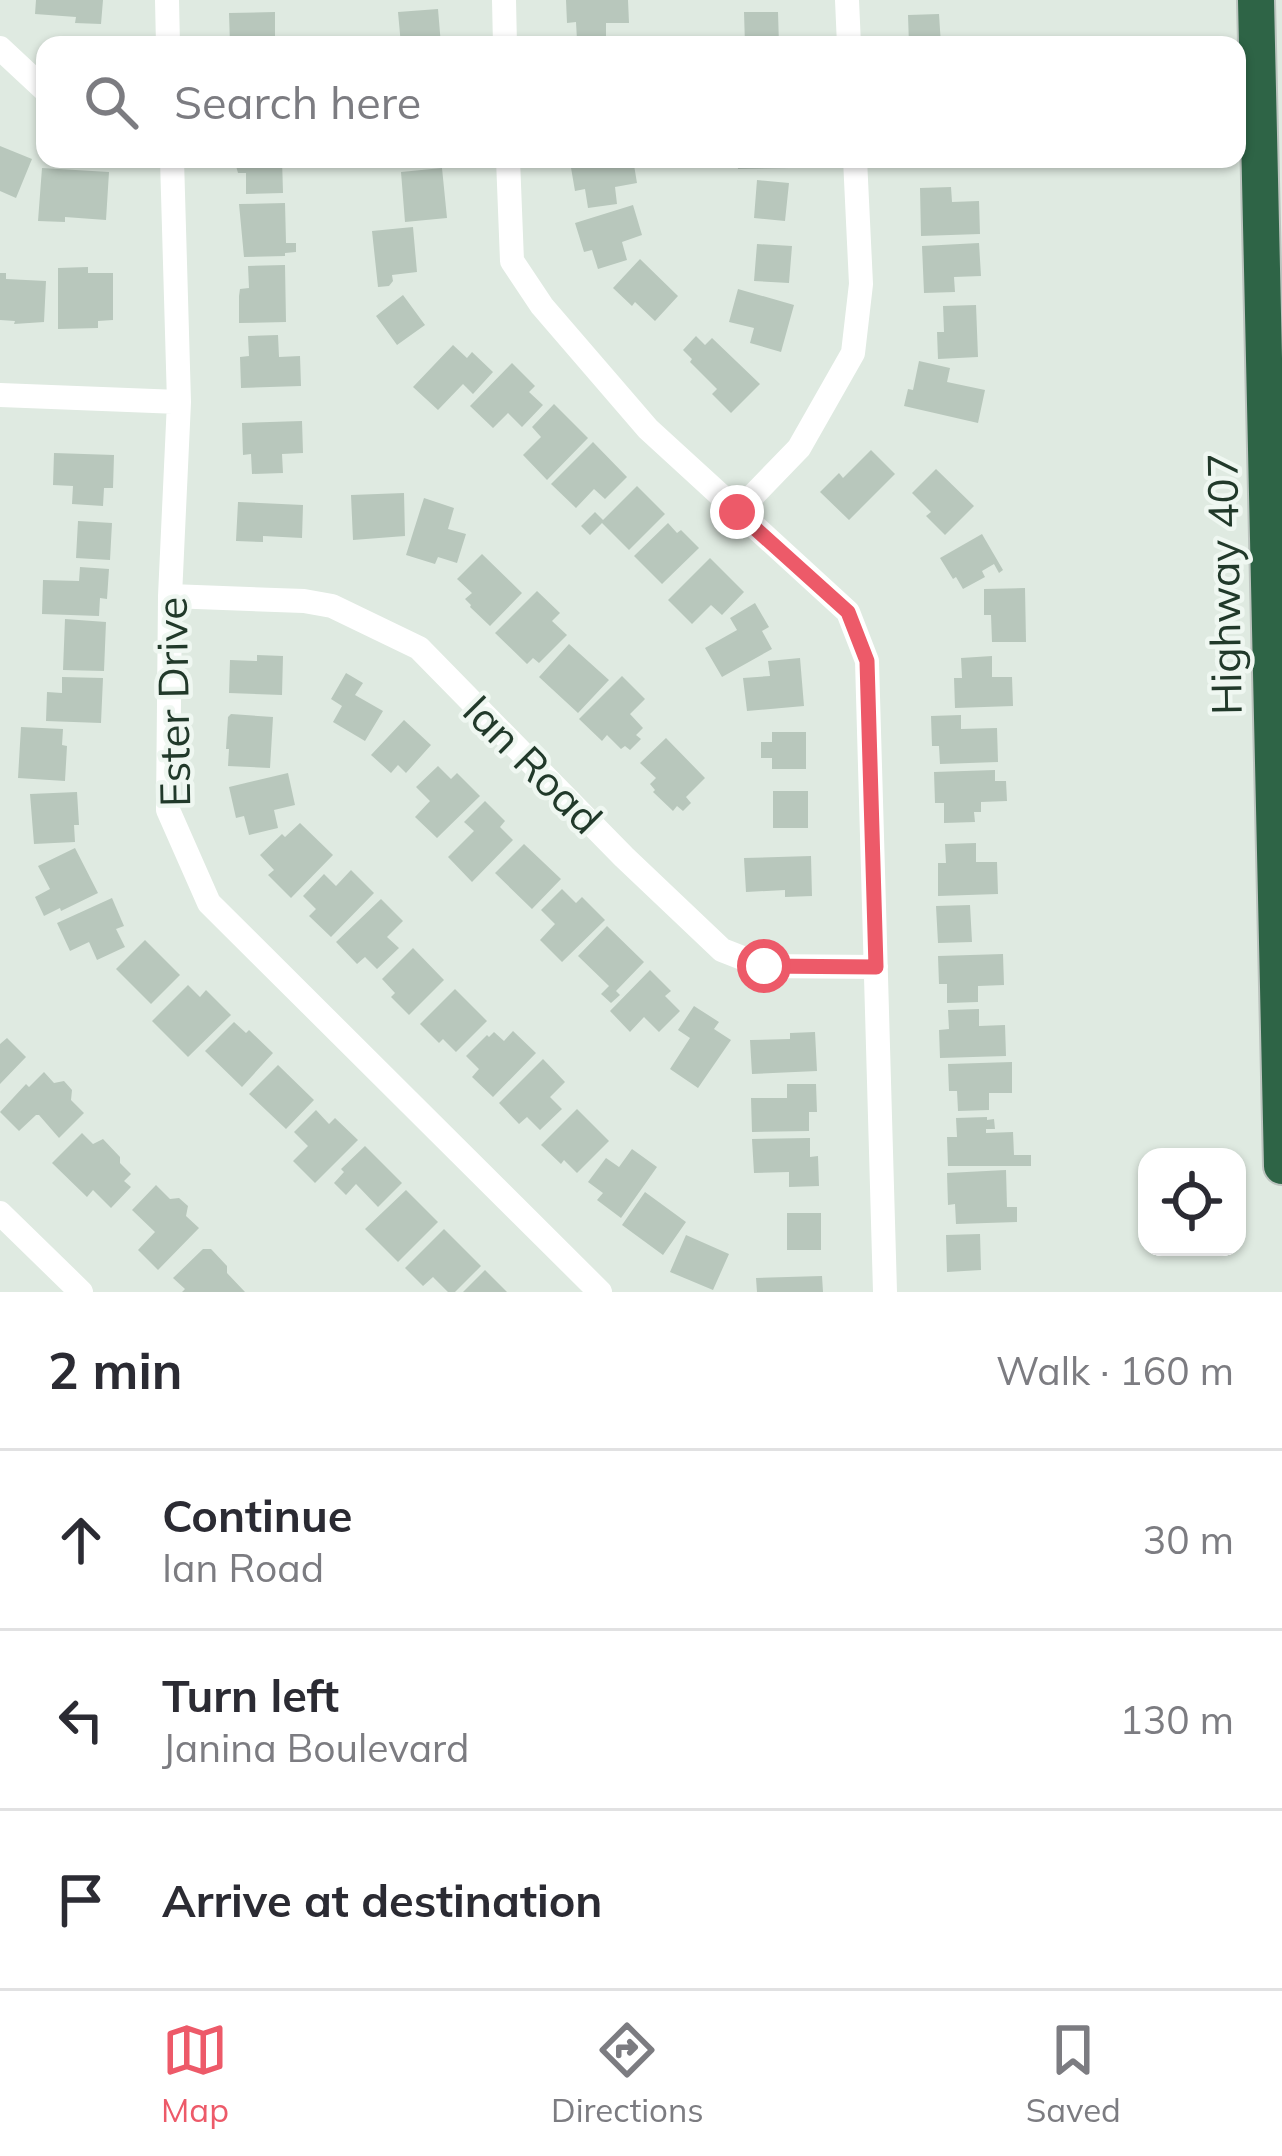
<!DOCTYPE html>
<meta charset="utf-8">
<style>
body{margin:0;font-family:Mulish,sans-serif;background:#f7f7f7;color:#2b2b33}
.controls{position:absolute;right:36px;bottom:36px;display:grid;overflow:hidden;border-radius:24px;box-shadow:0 3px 9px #0004}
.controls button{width:108px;height:108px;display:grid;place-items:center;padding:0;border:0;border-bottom:3px solid #e1e1e2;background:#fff;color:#2b2b33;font:60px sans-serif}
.stop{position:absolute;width:36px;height:36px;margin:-27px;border:9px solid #ed5a69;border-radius:50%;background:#fff}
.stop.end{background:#ed5a69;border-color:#fff;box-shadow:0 3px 12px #0008}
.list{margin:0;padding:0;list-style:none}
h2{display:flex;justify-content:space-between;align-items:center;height:156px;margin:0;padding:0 48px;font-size:51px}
h2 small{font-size:39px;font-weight:400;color:#7c7c81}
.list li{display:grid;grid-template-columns:78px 1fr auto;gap:36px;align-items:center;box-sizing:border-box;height:180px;padding:0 48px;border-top:3px solid #e1e1e2}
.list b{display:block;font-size:45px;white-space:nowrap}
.list p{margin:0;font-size:39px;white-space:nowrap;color:#7c7c81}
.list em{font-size:39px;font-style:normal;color:#7c7c81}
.icon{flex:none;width:66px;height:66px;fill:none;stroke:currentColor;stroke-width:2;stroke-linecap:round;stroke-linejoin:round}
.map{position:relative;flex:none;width:1282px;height:1292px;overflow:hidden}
.search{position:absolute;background:#fff;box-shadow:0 3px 9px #0004;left:36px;right:36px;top:36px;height:132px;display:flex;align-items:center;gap:30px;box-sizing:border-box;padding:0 42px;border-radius:24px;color:#7c7c81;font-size:45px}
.sheet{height:696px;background:#fff}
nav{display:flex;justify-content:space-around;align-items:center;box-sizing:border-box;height:168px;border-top:3px solid #e1e1e2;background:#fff;font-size:33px;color:#7c7c81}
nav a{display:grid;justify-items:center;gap:6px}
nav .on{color:#ed5a69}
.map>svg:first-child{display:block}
.building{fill:#b8c7bc}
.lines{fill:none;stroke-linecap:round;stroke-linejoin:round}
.highway-casing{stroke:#bcc4bf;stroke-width:40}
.street{stroke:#fff;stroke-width:24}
.highway{stroke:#2e6446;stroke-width:36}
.route{stroke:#ed5a69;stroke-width:15}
.labels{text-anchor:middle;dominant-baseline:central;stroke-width:9;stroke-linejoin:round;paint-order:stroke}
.street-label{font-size:42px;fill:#21392a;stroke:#eff7f1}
</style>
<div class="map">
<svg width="1282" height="1292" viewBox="0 0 1282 1292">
<rect width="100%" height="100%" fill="#dfeae1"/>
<path class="building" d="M36,0H103L101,24L75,23L76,17L35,14Z
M566,0H628L629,23H606V39L577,40L576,22L567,23Z
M438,9L441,45H401L398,12Z
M275,12V45H230L229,13Z
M744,12H778L779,45H745Z
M939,14L941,45H909L908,15Z
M0,146L32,159L16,198L0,191Z
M234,159H282L283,193L246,194V173H238Z
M587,159H633L637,183L615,187L617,204L588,208L585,189L575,191L570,162Z
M737,159H788L789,168L738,169Z
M42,168L109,172L106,220L65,217V222L38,221Z
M442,168L447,218L405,222L401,172Z
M757,180L789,183L785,221L754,218Z
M951,187L952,202L979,201L980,234L921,236L920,188Z
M285,203L286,243H296V252L285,253V256L244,257L239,204Z
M633,205L642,235L622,242L627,260L598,269L592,250L584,252L575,223Z
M413,227L417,272L392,275L393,281L389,286L378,287L372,231Z
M979,243L981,276L954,277L955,292L924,293L922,246Z
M757,244L792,246L789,283L754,281Z
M640,259L678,296L655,321L635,302L632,306L613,288Z
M285,265L286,322L239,323V296L240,289L249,288L248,266Z
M88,267V273H113V320L98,321V328L58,329V268Z
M0,273H6V279L46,281L44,322L14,324L15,321L0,320Z
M738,289L794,305L781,352L750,343L754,328L729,322Z
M403,295L425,325L397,345L376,316Z
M976,305L978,357L938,359L937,332H944L943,306Z
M278,335L279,357L300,356L301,386L241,388L240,357L249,356L248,336Z
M696,336L705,345L712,338L760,384L731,413L712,394L717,389L690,362L692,359L683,350Z
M453,345L467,358L472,352L493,372L473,394L463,384L438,410L413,387Z
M919,361L950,368L947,382L985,390L978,423L904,406L908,389L913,390Z
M512,363L535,386L529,392L543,405L522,427L508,413L493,428L470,406Z
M554,404L588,438L547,480L523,455L541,437L532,427Z
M302,421L303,453L282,454L283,473L252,474L251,454L243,455L242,423Z
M593,442L627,477L605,499L594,489L576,508L551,484Z
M871,450L895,474L849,520L820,492L839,473L843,478Z
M54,453L114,455L113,488H104L103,506L72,504L73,486L53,485Z
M936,469L974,506L945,535L926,516L931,512L912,493Z
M637,486L665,514L629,550L602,523L590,535L581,526L595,512L603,520Z
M404,493L405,536L353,540L351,495Z
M424,498L454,508L448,529L466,534L457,563L438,557L435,564L406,555Z
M238,502L303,505L302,538L263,536V542L236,541Z
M78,521L112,523L110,560L76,558Z
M668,523L677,533L681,530L699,548L662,584L634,556Z
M982,534L1003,570L999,573L994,564L982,571L985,577L963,589L956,577L953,579L940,558Z
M482,554L522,593L490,626L470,607L471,605L465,599L472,593L457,579Z
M710,558L744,592L722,615L711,605L692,624L668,600Z
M80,567L109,569L107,599L100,598L99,616L42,614L43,580L79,581Z
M1025,588L1026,642H992L991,615H984V589Z
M537,591L560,613L552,621L567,635L539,663L533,658L527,664L495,633Z
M755,603L769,627L762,631L772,649L722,677L705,648L737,630L730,618Z
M65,619L106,622L104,671L63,670Z
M569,644L609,680L578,713L539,677Z
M257,655L283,656L282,695L229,693L230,660L257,661Z
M992,656V677H1012L1013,706L955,708L954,678H962L961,658Z
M800,658L804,706L747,711L743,678L770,676L768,661Z
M346,673L363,683L355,695L383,711L365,741L333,722L342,706L331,699Z
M622,676L645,699L630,714L643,728L636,735L641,739L630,750L625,746L621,749L607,735L602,741L579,719Z
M62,677L103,678L101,723L46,721L47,692L62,693Z
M231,714L273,717L270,768L228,766L229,749H226L228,717Z
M961,715V729L997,728L998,762L940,764L939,746H932L931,716Z
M404,720L431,745L406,773L398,765L391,773L371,755Z
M21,727L63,729L62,745L67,746L65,781L18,778Z
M772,732H806V769H772V758H761V742H772Z
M666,738L705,778L686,797L691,803L683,811L677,806L673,811L653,792L655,790L650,784L656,778L640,763Z
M438,766L451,779L457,773L480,796L437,838L415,817L430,801L416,787Z
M995,770V781H1006L1007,801L981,802V812H974L975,822L944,823V803H935L934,772Z
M288,773L295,805L274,810L278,828L249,835L244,816L236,818L229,787Z
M773,791H808V828H773Z
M77,792L79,825H74L75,842L34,844L30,794Z
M485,801L505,821L500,827L513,840L472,882L448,857L474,831L464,822Z
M300,823L333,855L291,898L268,875L274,870L260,855L282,834L285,837Z
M976,843V862H997L998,894L938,896V863H946L945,844Z
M524,844L561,879L532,909L495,873Z
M75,848L98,893L61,911L60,908L44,916L35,897L50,889L38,866Z
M811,856L812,896L785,897V890L746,892L744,858Z
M351,870L374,893L331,937L309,916L316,909L303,896L324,874L336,886Z
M562,889L576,903L582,897L605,920L562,962L540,940L555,924L541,910Z
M112,898L124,926L116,929L125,947L97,960L89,942L70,951L57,923Z
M381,899L403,921L387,937L399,948L377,969L365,957L357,964L336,942Z
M970,905L972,942L938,943L936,906Z
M607,926L644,962L616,991L620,995L611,1003L601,994L609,986L578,956Z
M145,940L180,975L151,1004L116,969Z
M413,948L444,980L409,1015L391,997L395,993L382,979Z
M1003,954L1004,985L978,986V1002L947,1003V984H939L938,956Z
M650,970L671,991L665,996L680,1011L659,1032L644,1017L630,1032L610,1011Z
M188,985L200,997L206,990L231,1015L188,1057L152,1021Z
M455,989L487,1021L456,1052L443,1039L439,1043L420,1024Z
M694,1006L719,1022L714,1029L731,1040L698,1088L670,1069L690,1038L678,1030Z
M979,1009V1026L1005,1025L1006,1056L940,1058L939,1030L949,1029L948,1010Z
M234,1022L246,1033L249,1030L273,1053L242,1087L205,1051Z
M513,1031L536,1053L493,1097L472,1077L479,1069L466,1056L487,1035L489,1037L494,1032L504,1041Z
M815,1032L817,1071L752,1074L750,1040L790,1039V1033Z
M7,1038L26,1057L0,1084V1044Z
M543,1059L565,1082L550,1097L562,1109L540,1130L527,1117L519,1124L499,1103Z
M1012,1062V1093H989V1110L958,1111L957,1091H949L948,1064Z
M278,1065L314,1100L286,1129L249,1094Z
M44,1072L54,1083L64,1081L72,1090L71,1100L84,1113L59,1138L39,1115H36L19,1131L0,1112L26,1084L29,1087Z
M787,1084H816L817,1112H809V1131L752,1132L751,1098H787Z
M577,1109L609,1141L577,1173L564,1160L561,1164L541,1145Z
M316,1110L329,1124L335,1118L358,1140L315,1183L293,1161L308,1146L294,1132Z
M987,1117V1120L994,1119L995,1129H986V1133L1013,1132L1014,1155H1031V1166H948L947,1137H957L956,1118Z
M82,1133L93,1144L103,1139L120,1157V1163L131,1174L124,1181L131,1187L111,1208L93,1190L87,1197L52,1163Z
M810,1138V1157L818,1156L819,1186L789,1187V1172L754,1173L752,1139Z
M365,1146L402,1183L378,1207L356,1184L346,1195L334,1183L344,1172L341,1169Z
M632,1149L657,1167L621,1218L597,1200L603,1193L588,1182L606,1158L619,1167Z
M1006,1170L1007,1207H1017V1222L956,1224L955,1204L948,1205L947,1173Z
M156,1185L170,1199L179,1198L188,1206L186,1216L199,1228L158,1270L138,1250L155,1232L132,1210Z
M406,1190L438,1222L398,1262L365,1229Z
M645,1192L686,1222L663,1255L622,1225Z
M787,1213H821V1250H787Z
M444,1229L481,1266L455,1292H448L433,1277L423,1286L405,1268Z
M980,1234L981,1270L947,1272L946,1235Z
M686,1235L729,1254L713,1290L670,1272Z
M203,1249H211L227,1266V1273L245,1292H182L185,1289L173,1278Z
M485,1270L507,1292H463Z
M822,1276L823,1292H757L756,1278Z"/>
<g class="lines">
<g class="highway-casing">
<path id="highway" d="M1256,0L1282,1166"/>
</g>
<path class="street" d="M167,0L168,45
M504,0L505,45
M847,0L849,45
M0,48L45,90
M172,159L179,402L170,596L168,810L209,903L600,1292
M508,159L512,261L542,306L648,429L848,612L867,661L885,1292
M0,395L179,402
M737,512L799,448L853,353L861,284L855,159
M170,596L304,601L332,606L419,648L624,857L722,950L763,966L876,967
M0,1213L81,1292"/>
<use href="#highway" class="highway"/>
</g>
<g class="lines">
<path class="route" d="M737,512L848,612L867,661L876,967L764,966"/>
</g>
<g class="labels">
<g class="street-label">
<text transform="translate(1224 584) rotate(-91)">Highway 407</text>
<text transform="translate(173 702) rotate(-91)">Ester Drive</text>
<text transform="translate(533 764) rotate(45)">Ian Road</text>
</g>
</g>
</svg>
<div class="controls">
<button><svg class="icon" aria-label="locate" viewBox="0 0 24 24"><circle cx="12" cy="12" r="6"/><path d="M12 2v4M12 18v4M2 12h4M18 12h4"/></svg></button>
</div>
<div class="stop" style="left:764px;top:966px"></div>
<div class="stop end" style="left:737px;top:512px"></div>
<div class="search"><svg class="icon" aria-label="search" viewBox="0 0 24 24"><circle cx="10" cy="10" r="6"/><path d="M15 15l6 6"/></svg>Search here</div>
</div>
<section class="sheet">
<h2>2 min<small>Walk · 160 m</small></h2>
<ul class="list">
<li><svg class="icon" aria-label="ahead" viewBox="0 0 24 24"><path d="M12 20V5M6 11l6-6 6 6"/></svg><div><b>Continue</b><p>Ian Road</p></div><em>30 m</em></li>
<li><svg class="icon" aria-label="left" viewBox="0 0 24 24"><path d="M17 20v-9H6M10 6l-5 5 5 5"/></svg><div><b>Turn left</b><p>Janina Boulevard</p></div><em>130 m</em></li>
<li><svg class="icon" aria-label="arrive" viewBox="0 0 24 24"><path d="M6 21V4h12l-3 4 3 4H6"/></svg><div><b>Arrive at destination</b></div></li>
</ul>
</section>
<nav>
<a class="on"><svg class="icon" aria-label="map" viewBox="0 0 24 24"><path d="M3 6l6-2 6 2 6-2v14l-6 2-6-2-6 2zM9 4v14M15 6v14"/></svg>Map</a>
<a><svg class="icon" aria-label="directions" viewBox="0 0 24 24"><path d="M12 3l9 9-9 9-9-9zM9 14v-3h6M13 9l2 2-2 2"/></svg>Directions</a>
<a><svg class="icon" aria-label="saved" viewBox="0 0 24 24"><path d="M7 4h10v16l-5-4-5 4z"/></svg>Saved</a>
</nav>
